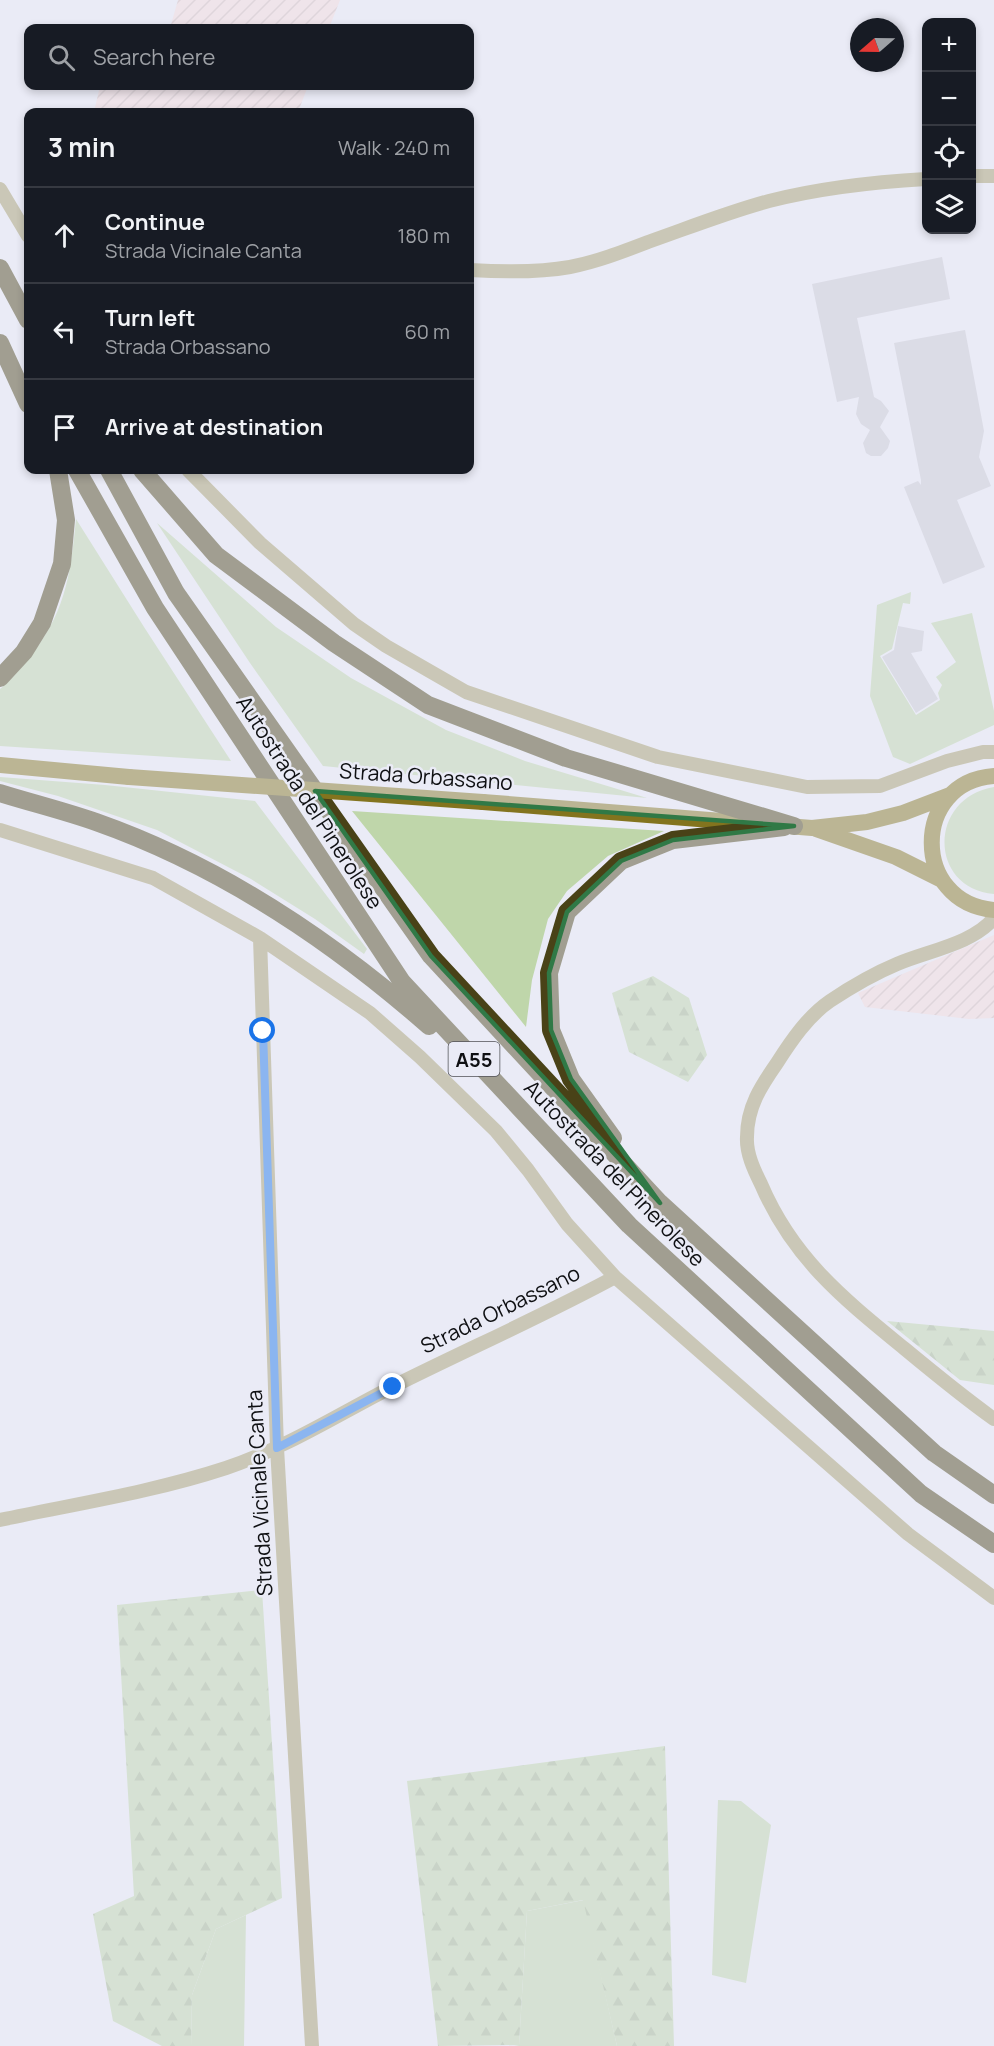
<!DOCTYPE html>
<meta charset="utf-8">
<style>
body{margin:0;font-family:Manrope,sans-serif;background:#20242c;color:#f1f3f6}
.controls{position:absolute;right:18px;top:18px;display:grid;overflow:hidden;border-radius:12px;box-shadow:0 3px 9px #0003}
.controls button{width:54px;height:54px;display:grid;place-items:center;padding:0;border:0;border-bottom:2px solid #363941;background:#171b24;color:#f1f3f6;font:30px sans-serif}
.compass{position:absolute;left:850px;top:18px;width:54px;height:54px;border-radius:50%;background:#171b24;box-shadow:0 3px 9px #0003;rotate:250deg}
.stop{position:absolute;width:18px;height:18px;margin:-14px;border:4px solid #1a73e8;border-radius:50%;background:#fff}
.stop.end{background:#1a73e8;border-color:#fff;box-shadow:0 2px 6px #0008}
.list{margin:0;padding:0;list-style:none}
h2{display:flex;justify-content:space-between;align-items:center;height:78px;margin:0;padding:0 24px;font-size:26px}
h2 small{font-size:20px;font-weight:400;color:#9ea1a6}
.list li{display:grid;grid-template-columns:39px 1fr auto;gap:18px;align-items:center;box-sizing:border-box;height:96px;padding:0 24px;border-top:2px solid #363941}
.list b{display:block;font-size:22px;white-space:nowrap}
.list p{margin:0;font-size:20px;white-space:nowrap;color:#9ea1a6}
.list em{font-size:20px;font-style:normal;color:#9ea1a6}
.icon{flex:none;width:33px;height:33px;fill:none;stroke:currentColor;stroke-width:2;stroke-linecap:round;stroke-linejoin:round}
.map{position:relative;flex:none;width:994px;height:2046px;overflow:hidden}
.search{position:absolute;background:#171b24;box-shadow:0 3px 9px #0003;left:24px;top:24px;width:450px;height:66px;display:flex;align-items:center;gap:15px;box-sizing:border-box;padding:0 21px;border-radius:12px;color:#9ea1a6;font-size:22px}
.panel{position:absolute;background:#171b24;box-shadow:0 3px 9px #0003;left:24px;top:108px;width:450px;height:366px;border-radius:12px}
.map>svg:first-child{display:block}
.industrial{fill:url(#industrial-furrows)}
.green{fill:#bfd6aa}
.forest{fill:url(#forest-firs)}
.building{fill:#cbc9d3}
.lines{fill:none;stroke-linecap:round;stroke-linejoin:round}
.minor{stroke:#a59c6a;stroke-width:14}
.secondary{stroke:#83741e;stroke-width:16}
.motorway{stroke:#494217;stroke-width:18}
.secondary-bridge{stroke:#83741e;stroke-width:16}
.route{stroke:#1a73e8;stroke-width:8}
.marked{fill:none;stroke:#307946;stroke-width:4.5;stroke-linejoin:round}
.labels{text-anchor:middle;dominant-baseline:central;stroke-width:5;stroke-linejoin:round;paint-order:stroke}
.shield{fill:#eaebf6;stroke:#515257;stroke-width:1.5}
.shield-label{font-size:20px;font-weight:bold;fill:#0f1013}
.street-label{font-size:21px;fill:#0f1013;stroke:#eaebf6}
</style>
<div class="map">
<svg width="994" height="2046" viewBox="0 0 994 2046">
<defs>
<pattern id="industrial-furrows" width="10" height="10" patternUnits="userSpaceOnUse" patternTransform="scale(1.5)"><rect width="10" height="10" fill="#f6dbdb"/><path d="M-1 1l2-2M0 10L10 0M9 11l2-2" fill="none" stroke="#d2bbbb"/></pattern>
<pattern id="forest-firs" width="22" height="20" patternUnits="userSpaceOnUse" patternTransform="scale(1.5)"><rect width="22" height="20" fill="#bfd6aa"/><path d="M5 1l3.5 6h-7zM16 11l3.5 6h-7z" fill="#a3b791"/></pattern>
</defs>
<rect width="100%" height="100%" fill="#eaebf6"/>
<path class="industrial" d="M178,0H340L329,28H170Z
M100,86H308L298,112H94Z
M994,935V1018L969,1019L865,1007L858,993Z"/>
<path class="green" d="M76,519L144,627L231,761L0,746V689C10,681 18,671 26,662C65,614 70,579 76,519Z
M157,523L276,627L351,678L446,730L525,761L647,798L323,766L250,663Z
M911,592L910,604L903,603L892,649L880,656L916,715L940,700L938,693L942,685L936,677L956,662L931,623L972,613L994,711V725L910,764L893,757L870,696L877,605Z
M0,777L105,785L255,801L367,949L364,954L315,919L251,879L157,830L58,796L0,781Z
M994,787V894C928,888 928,798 994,787Z
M352,811L664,831L608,856L567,891L548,919L532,980L526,1027Z
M718,1800L741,1801L771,1825L746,1983L712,1975Z
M584,1900L617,2046H514L519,2045L527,1911Z
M246,1915L244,2046H191L192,1995L216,1929Z"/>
<path class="forest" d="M653,976L689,998L707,1055L688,1082L629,1052L612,993Z
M887,1321L994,1331V1385L960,1380Z
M262,1590L282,1898L216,1929L192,1995L191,2046H162L113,2021L93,1914L134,1896L117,1605Z
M665,1746L674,2046H617L583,1900L527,1911L519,2045L438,2046L407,1781Z"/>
<path class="building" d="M942,257L950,299L857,318L874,397L881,401L889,411L880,427L890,441L888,448L881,456H871L866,453L863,443L870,430L861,424L856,414L859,397L837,402L812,284Z
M965,330L984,431L979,457L991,486L957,500L985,567L943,584L904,487L918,481L921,485V480L894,343Z
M898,626L924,631L922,651L911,653L938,699L916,713L882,657L894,650Z"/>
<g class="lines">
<path class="minor" d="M972,176H994
M0,189L28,236
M470,270C503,272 537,273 570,267C596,262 622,252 648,242C688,228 728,212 769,201C820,188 873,182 926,179
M188,470L260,543L354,624L386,646L466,692L658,757L807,787L880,786L947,761L983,752H994
M0,830L153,878L260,938L370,1013L420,1057L496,1131L528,1170L567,1224L615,1277L908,1534L994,1598
M994,918C973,944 927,951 897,964C873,974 851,987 830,1001C808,1016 791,1041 777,1063C761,1086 747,1107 747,1137C746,1153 754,1170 761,1184C793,1259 844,1299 905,1349C934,1373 963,1397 994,1419
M260,938L277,1448L312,2046
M0,1520C75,1504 153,1492 226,1468C286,1448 339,1414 394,1386C468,1349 543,1316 615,1277"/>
<path class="secondary" d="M0,765L129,777
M994,776C911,782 911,903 994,910
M483,802L812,828L867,822L903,813L950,795
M816,829L896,857L942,880"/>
<path class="motorway" d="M0,268L28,320
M0,343L28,404
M77,470L155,608L402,982L629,1225L921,1494L994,1544
M109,470L176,593L431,956L660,1203L934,1453L994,1495
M142,470L216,555L334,643L428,705L566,758L794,826
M0,678L24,652L42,623L62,564L66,520L58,470
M0,793C32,803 65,811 96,822C221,866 330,939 429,1026
M613,1138L571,1079L551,1030L549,973L567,912L621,861L673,840L784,827"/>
<path class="secondary-bridge" d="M129,777L483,802"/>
</g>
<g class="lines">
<path class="route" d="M263,1031L277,1448L393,1387"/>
</g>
<path d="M0 0H994V2046H0ZM315,791L794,826L673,840L621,861L567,912L549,973L551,1030L571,1079L660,1203L431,956Z" fill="#eaebf6" fill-opacity=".55" fill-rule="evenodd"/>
<path class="marked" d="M315,791L794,826L673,840L621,861L567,912L549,973L551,1030L571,1079L660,1203L431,956Z"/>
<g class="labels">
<rect class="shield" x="448.5" y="1042" width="51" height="34" rx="4.5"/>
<g class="shield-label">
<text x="474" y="1059">A55</text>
</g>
<g class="street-label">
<text transform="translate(426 776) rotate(4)">Strada Orbassano</text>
<text transform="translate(310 802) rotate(57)">Autostrada del Pinerolese</text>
<text transform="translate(615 1173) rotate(46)">Autostrada del Pinerolese</text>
<text transform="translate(500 1309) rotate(-26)">Strada Orbassano</text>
<text transform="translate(259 1493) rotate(-93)">Strada Vicinale Canta</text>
</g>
</g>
</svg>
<div class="controls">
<button>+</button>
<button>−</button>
<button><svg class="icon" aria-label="locate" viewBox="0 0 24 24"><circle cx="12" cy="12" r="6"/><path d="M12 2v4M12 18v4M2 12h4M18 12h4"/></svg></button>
<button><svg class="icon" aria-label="layers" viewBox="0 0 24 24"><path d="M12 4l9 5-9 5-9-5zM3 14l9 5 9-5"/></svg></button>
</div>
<svg class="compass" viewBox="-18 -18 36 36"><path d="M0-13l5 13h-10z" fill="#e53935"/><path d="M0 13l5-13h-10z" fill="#9ea1a6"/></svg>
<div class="stop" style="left:263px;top:1031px"></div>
<div class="stop end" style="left:393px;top:1387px"></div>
<div class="search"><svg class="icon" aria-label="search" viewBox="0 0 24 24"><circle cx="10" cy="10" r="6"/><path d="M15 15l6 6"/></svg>Search here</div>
<section class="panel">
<h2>3 min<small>Walk · 240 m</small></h2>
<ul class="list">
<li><svg class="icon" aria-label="ahead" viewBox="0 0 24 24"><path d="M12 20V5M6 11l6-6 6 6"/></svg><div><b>Continue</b><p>Strada Vicinale Canta</p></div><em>180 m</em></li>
<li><svg class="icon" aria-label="left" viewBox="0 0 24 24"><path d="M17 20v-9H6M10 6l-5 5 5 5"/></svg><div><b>Turn left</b><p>Strada Orbassano</p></div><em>60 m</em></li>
<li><svg class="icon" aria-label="arrive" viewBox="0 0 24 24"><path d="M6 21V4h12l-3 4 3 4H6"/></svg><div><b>Arrive at destination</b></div></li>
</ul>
</section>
</div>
